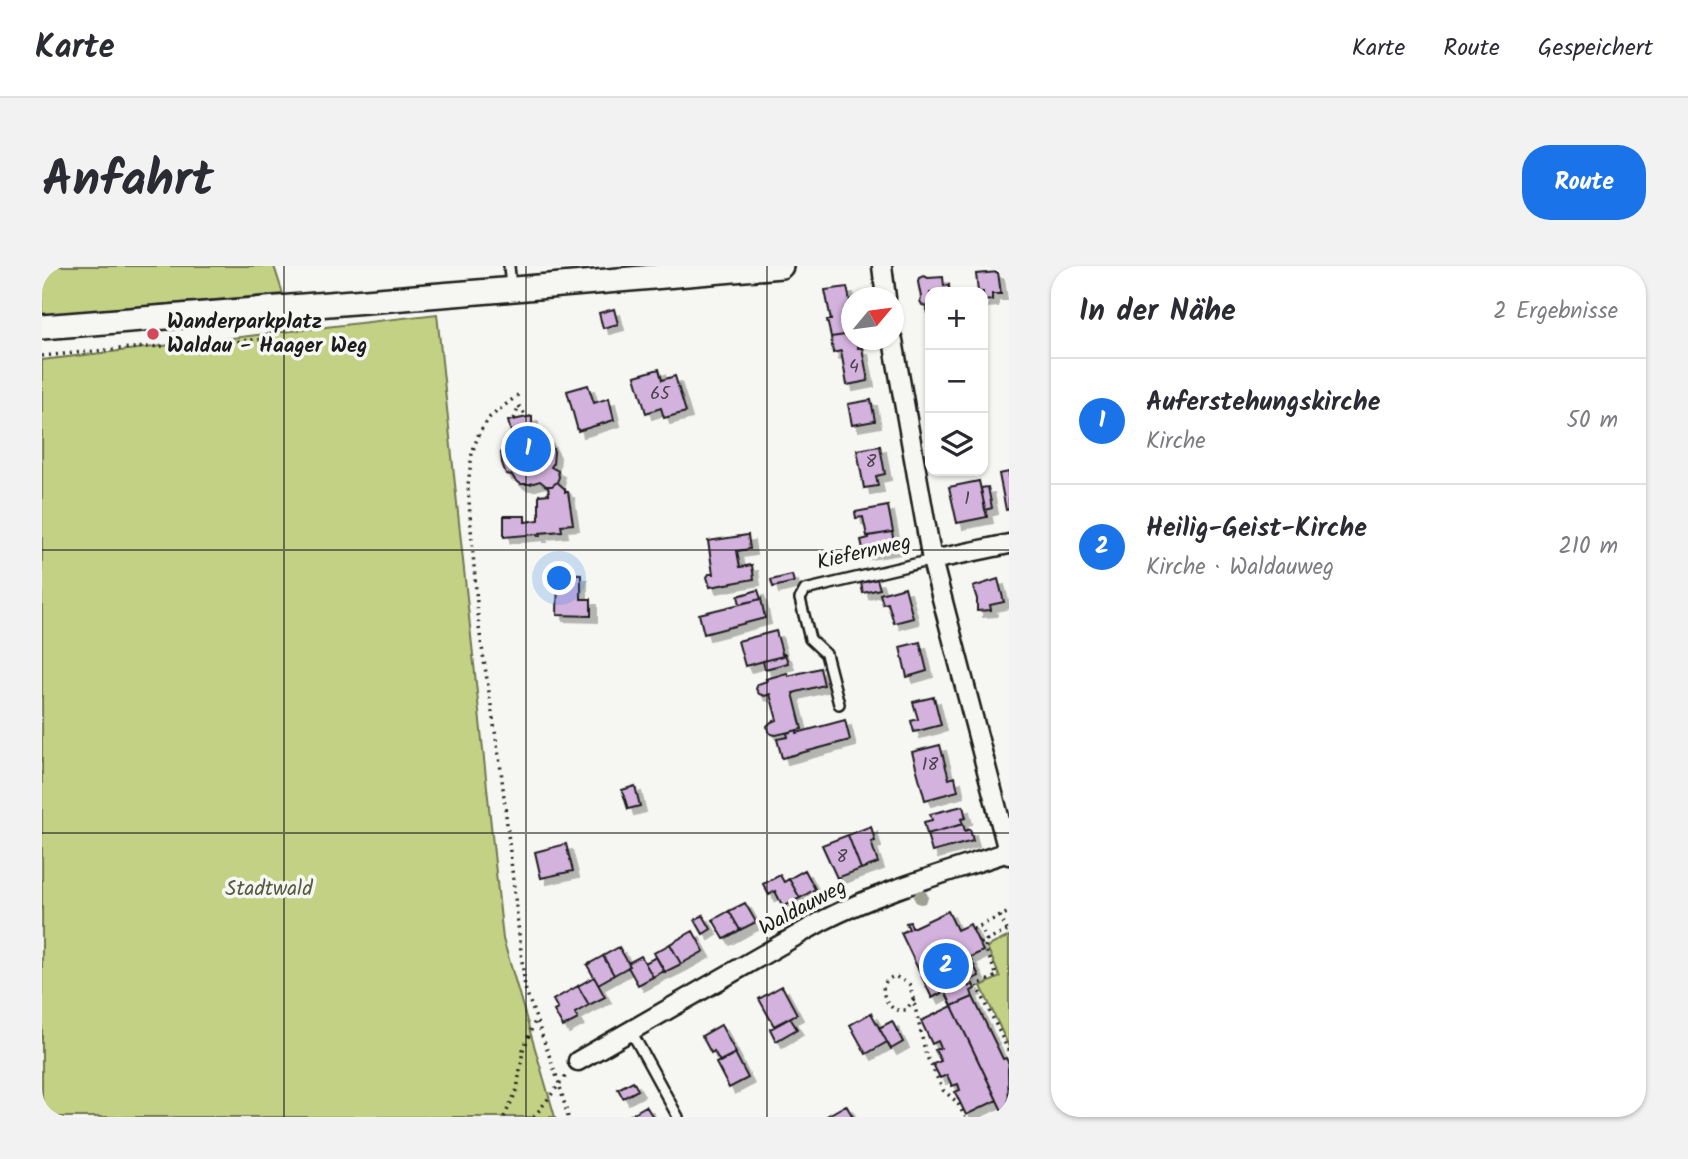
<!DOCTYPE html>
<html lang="de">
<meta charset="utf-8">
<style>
body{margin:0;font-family:Kalam,sans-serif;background:#f2f2f3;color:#2b2b33}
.controls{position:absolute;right:21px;top:21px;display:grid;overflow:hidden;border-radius:14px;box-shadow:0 2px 5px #0004}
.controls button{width:63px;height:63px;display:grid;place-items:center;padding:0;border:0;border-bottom:2px solid #e1e1e2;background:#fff;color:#2b2b33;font:35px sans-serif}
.compass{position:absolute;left:799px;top:21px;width:63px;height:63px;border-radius:50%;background:#fff;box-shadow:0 2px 5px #0004;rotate:61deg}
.you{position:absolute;left:518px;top:313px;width:24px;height:24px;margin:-18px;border:5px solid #fff;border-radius:50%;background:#1a73e8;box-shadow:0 0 0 10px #1a73e833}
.badge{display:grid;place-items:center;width:46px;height:46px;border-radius:50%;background:#1a73e8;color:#fff;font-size:23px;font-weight:700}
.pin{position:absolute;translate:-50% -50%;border:4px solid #fff;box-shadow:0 2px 7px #0006}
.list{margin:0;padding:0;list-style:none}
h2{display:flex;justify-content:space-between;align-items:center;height:91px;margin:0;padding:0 28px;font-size:30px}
h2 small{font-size:23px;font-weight:400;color:#7c7c81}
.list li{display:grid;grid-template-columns:46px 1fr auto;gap:21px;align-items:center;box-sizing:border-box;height:126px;padding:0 28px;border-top:2px solid #e1e1e2}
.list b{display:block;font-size:26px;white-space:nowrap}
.list p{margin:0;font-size:23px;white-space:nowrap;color:#7c7c81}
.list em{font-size:23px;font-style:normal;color:#7c7c81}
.icon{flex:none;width:38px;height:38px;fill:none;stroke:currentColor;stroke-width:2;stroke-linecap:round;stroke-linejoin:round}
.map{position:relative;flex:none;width:967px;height:851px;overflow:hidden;border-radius:28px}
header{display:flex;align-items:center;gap:42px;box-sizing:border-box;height:98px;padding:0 35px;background:#fff;border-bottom:2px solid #e1e1e2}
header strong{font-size:33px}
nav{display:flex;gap:38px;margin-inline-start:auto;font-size:24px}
.intro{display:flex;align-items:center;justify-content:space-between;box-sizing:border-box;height:168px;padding:0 42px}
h1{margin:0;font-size:49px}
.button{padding:18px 32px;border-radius:28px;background:#1a73e8;color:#fff;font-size:24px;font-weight:700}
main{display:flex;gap:42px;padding:0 42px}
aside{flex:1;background:#fff;border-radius:28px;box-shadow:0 2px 5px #0004}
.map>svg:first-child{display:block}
.green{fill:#c3d185;stroke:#707650;stroke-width:2}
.building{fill:#d3b2de;stroke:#1c1c1c;stroke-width:2;filter:url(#shadow)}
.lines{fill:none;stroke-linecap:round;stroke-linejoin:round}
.service-casing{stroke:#1c1c1c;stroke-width:14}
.minor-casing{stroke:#1c1c1c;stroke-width:23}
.tertiary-casing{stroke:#1c1c1c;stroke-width:28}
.path{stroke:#1c1c1c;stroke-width:3.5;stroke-dasharray:2 5;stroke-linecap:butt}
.service{stroke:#f6f6f2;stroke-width:9}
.minor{stroke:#f6f6f2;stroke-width:18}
.tertiary{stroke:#f6f6f2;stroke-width:23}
.tree{fill:#9ea191}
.grid{fill:none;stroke:#1c1c1c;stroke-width:2;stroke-opacity:0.55}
.poi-dot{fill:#d1495b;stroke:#f6f6f2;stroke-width:2.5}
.labels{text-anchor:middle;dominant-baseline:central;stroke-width:7;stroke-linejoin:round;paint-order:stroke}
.number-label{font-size:18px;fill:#4a424c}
.poi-label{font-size:21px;font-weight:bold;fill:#1c1c1c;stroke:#f6f6f2;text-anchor:start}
.street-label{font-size:21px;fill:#1c1c1c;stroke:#f6f6f2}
.park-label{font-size:21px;fill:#565b41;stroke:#f6f6f2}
</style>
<header>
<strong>Karte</strong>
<nav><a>Karte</a><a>Route</a><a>Gespeichert</a></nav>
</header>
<div class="intro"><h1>Anfahrt</h1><a class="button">Route</a></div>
<main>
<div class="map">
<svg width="967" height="851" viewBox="0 0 967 851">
<defs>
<filter id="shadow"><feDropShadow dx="6" dy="6" stdDeviation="0" flood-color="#0004"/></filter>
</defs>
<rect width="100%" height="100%" fill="#f6f6f2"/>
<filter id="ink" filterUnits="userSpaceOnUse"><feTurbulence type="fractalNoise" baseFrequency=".0143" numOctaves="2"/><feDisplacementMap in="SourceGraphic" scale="14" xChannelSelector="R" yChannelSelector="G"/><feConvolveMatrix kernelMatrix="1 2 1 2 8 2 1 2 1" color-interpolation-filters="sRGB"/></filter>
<g filter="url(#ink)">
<path class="green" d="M0,0H232L241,28L0,49Z
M395,48L461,673L513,851H0V94Z
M967,670V781L939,720L958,711L945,681Z"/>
<path class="building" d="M956,6L959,28H950V34L941,35V26H936L934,8Z
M882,10L886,12L901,11L902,20L907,19V26H888V47H885L884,40L880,39L878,35L879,31L876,16L877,12Z
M805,21L810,44V68L789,71L785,54H789L783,24Z
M572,43L576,58L561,62L557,47Z
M810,68V74H815L816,82H820L826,115L805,119L799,85L791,87L789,71Z
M617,103L620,114L633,110L644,146L622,152L619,142L604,147L593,110Z
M546,119L552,137L567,132L572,154L536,165L525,125Z
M829,134L833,155L810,159L806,138Z
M490,150V165L505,173L512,185L511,198L509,201L516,205L517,211L515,216L510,220H504L498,215L488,218H479L473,214L470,209L464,208L460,197L459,187L465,175L470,170L466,155Z
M838,180L843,208L834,210L836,220L822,222L815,184Z
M967,206V243L964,244L957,208Z
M937,215L945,251L915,257L907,221Z
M515,216L523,223V226H526L531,258L519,259L520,265L498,267L499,270H496V268L462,271V250H483V256L497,254V229L507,228L506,220H510Z
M946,221L950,242L943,244L939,222Z
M846,240L851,266L825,270L821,251L814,252L813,246Z
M850,266L853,282L822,287L819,274L827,272V270Z
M706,269L708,283L695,285L698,301L710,299L712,313L668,321L665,311L667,308H671L666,275Z
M516,307L539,308V333H549V350L515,349Z
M750,309L752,316L731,321L729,314Z
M835,313L838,323L821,327L819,317Z
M956,313L962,336L948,339L949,344L935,345V333L931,321Z
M863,321L871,352L852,357L846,337L841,338L838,328Z
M716,324L719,333L698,338L696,330Z
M719,333L723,352L662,368L657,348Z
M734,365L741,390L703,400L696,375Z
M878,376L885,405L865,411L858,381Z
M740,388H743L746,397L723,403L721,395L741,390Z
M778,402L782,419L751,427L760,463L734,469L729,468L727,466L725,460L729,456L735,454L728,428L723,430L717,428L714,423L716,418L725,415L724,413L745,407L746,410Z
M892,431L899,459L872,466L869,455L876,453L871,436Z
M803,454L808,474L740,492L735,473L746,471L745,467L755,464V467Z
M898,479L907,513L913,511L916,525L883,534L870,486Z
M593,520L598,540L586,543L580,524Z
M921,540L924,552L919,553L921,558L885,568L882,556L890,554L888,548Z
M921,558L923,565L928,563L931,575L890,586L885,568Z
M829,560L833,575L829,576L836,597L819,603L806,569Z
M806,569L819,603L795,612L780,579Z
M524,578L531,605L499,612L493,586Z
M763,604L773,623L758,632L747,613Z
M738,609L742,616L747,613L758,632L741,641L733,625L727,629L721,618Z
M703,637L714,656L698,664L687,645Z
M687,645L698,664L682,673L671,654Z
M906,645L915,664L928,658L941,685L928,691L937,710L924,716L927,721L931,718L933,723L929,725L931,731L910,740L903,725L890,732L859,667L867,663L864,657L868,656L870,662Z
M661,649L669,663L661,668L653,654Z
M651,665L662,685L639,698L628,678Z
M628,678L639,698L623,706L612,687Z
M577,681L588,700L572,709L561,690Z
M561,690L572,709L556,718L545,699Z
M599,690L611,711L596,719L586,701L588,700L586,697Z
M614,691L622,705L611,711L603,697Z
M552,711L563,731L547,739L536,720Z
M536,720L547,739L533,747L536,753L521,761L512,745L516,743L511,734Z
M740,720L755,748L732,760L717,733Z
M931,731L961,793L964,792L967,798L966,803L967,847L962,849L910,740Z
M910,740L955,834L924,849L913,826L918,824L916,818L910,820L905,809L898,812L891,798L899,795L893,784L899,782L896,775L890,778L879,755Z
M829,747L845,776L824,788L808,759Z
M748,752L755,763L734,775L728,763Z
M850,755L861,776L849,783L837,762Z
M679,759L694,787L678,796L672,785L669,787L660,770Z
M693,787L706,812L687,822L674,797Z
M591,815L596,824L581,832L576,823Z
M804,839L811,851H783Z
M604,840L611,851H585Z"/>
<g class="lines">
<g class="service-casing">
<path id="service" d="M467,0L469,22
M797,438L784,388L768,373L758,333L763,324L890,294
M589,765L636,851"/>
</g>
<g class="minor-casing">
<path id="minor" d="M840,0L844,32
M851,74L890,294L967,589
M890,294L967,278
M536,795L780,655C839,625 903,607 966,586"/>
</g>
<g class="tertiary-casing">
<path id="tertiary" d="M0,61L461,24L739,0"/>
</g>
<path class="path" d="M0,90L76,83L226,73L233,63
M476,129L448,151L437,167L430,187L426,219L428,250L437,362L459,504L483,722L517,817L526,851
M472,153L477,140L484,150
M958,650L965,664
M938,660L945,675L943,682L955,710L935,719L967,786
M931,663L967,646
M938,678L967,664
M872,733L864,744H853C841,735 834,716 853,710L868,719L884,789L901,824L915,836L923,851
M462,851L475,824L481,784L493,755
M492,851L526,807"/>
<use href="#service" class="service"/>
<use href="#minor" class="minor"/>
<use href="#tertiary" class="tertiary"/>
</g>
<circle class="tree" cx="879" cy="631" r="7"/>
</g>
<path class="grid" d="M242,0V851M484,0V851M725,0V851M0,284H967M0,567H967"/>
<circle class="poi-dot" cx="111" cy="68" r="7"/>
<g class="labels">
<g class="number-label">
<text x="812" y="101">4</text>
<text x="618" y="128">65</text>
<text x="829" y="196">8</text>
<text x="925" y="233">1</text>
<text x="888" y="499">18</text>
<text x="800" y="591">8</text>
</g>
<g class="poi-label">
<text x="125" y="56">Wanderparkplatz<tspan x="125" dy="24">Waldau - Haager Weg</tspan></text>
</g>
<g class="street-label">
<text transform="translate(822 287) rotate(-13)">Kiefernweg</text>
<text transform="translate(761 642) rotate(-28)">Waldauweg</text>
</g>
<g class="park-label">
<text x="227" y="623">Stadtwald</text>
</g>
</g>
</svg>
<div class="controls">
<button>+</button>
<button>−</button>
<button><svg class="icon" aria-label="layers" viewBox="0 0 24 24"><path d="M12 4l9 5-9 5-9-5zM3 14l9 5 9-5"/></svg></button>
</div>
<svg class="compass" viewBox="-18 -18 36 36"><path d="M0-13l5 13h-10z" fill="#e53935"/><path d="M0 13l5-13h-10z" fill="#7c7c81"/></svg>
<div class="you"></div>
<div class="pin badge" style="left:486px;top:183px">1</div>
<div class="pin badge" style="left:904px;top:700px">2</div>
</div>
<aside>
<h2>In der Nähe<small>2 Ergebnisse</small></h2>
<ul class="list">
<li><span class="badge">1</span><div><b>Auferstehungskirche</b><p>Kirche</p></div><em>50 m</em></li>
<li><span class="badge">2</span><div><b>Heilig-Geist-Kirche</b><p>Kirche · Waldauweg</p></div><em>210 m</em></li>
</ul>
</aside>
</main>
